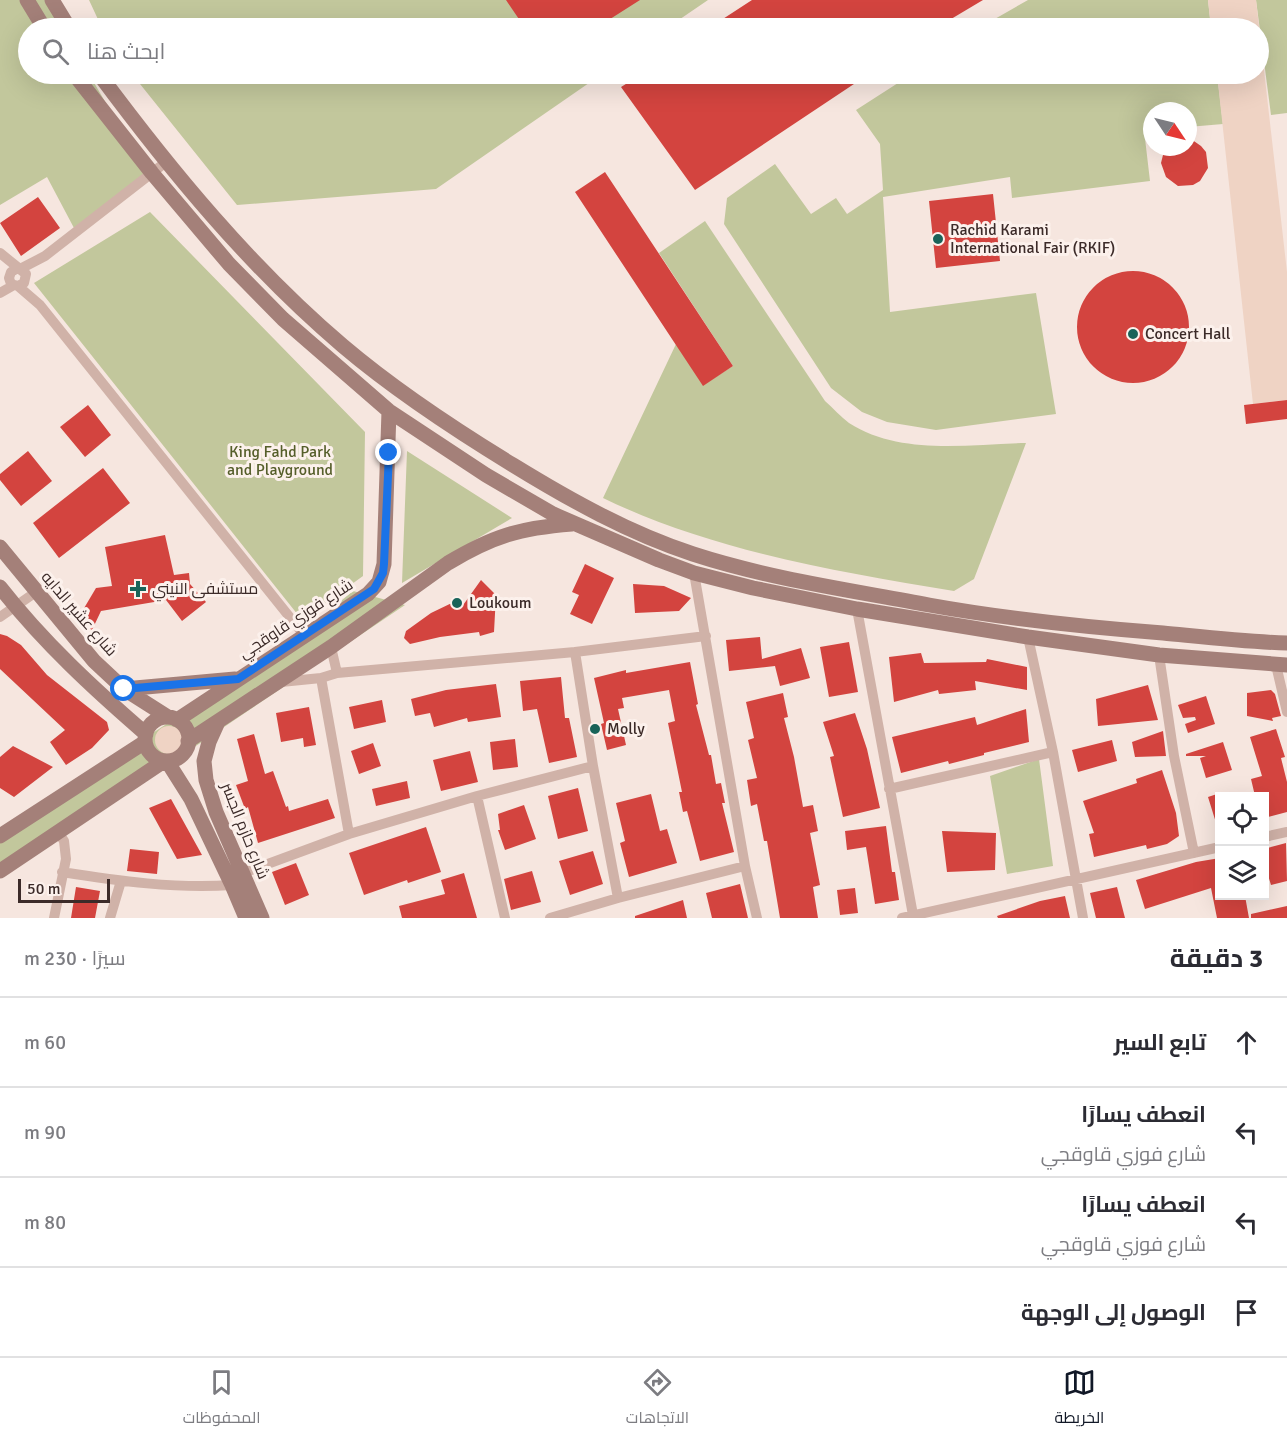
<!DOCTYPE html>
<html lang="ar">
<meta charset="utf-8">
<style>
body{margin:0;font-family:Signika,Cairo,sans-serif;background:#f2f2f3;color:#2b2b33;direction:rtl}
.controls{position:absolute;right:18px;bottom:18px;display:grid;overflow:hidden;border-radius:0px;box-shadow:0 6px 24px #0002}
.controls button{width:54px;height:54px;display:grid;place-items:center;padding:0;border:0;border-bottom:2px solid #e1e1e2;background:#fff;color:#2b2b33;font:30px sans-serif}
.compass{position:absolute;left:1143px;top:102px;width:54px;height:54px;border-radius:50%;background:#fff;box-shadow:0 6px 24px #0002;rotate:125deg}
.scale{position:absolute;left:18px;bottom:15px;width:92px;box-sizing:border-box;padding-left:6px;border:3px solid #3c2b29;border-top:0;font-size:16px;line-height:21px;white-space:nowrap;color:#3c2b29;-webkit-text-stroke:4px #fcf1ec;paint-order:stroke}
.stop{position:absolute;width:18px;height:18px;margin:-14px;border:4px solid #1a73e8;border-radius:50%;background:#fff}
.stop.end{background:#1a73e8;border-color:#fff;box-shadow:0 2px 6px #0008}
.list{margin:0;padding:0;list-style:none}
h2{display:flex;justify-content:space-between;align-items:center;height:78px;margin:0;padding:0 24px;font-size:26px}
h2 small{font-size:20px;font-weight:400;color:#7c7c81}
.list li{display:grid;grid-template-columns:39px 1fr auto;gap:18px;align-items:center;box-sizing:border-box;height:90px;padding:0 24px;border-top:2px solid #e1e1e2}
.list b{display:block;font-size:22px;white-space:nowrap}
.list p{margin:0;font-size:20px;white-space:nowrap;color:#7c7c81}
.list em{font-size:20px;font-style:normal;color:#7c7c81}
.icon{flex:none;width:33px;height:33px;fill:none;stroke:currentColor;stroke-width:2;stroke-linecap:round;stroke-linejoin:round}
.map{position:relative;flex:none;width:1287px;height:918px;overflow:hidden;direction:ltr}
.search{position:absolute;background:#fff;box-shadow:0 6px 24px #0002;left:18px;right:18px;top:18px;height:66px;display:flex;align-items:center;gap:15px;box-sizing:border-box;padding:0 21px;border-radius:33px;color:#7c7c81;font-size:22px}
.sheet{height:438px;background:#fff}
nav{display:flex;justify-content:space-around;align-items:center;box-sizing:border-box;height:84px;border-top:2px solid #e1e1e2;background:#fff;font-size:16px;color:#7c7c81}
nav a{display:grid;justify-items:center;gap:3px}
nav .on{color:#111827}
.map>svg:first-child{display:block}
.green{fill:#c2c79c}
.plaza{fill:#efd3c4}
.building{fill:#d3443f}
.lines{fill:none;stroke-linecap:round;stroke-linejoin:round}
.street{stroke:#d0b2a8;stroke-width:10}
.secondary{stroke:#a48079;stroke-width:15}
.route{stroke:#1a73e8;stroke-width:8}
.poi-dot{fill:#196359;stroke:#fcf1ec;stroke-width:2}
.labels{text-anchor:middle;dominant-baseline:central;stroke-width:6;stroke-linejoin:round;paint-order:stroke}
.poi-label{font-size:16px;fill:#3c2b29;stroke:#fcf1ec;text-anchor:start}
.park-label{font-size:16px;fill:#555e2a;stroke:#fcf1ec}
.street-label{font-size:16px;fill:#3c2b29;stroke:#fcf1ec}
</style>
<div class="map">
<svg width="1287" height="918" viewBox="0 0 1287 918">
<rect width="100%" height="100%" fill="#f6e6df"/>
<path class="green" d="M0,0H50L63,28H28V74H89L107,105L154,172L74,228L47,177L0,205Z
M89,0H708L667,28H102Z
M1028,0H1208L1211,28H979Z
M1256,0H1287V113L1271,115Z
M132,74H602L436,189L237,205Z
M912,74H1217L1223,124L1188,127V111H1152V129L1144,130L1150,181L1012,198L1010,177L883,197L890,312L1036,293L1056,414L936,430L887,422L862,412L831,388L724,224L727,198L775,164L811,214L836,198L847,214L883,190L880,144L856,110Z
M150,212L365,432L363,576L302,620L34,283Z
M705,221L825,401C833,408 841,417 849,423C900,456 969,444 1026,443L974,579L954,591C834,571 713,551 603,498L676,344L703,385L733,366L659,253Z
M407,451L512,518L402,583Z
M353,591L405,605L0,878V834L295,639Z
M1039,759L1053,866L1007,874L990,776Z"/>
<path class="plaza" d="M1208,0H1256L1287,272V400L1253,404L1217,74H1258V28H1211Z
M155 740a14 14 0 1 1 28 0a14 14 0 1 1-28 0Z"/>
<path class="building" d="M506,0H640L596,28H525Z
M752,0H983L936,28H709Z
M642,74H869L695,190L621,87Z
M1188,137L1201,146L1206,152L1208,168L1200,181L1193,185L1178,186L1166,177L1161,163L1163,155L1167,147H1188Z
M605,172L733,366L703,386L575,192Z
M993,194L1000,261L936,268L929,201Z
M38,197L60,228L21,256L0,223Z
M1077 327a56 56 0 1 1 112 0a56 56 0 1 1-112 0Z
M1287,400V419L1246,424L1244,405Z
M88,405L111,435L85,457L60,427Z
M28,451L52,481L21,506L0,480V474Z
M103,468L130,503L59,558L33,523Z
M165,535L174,575L189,573L190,584L206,602L182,621L166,600L101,611L92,630L77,620L96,588L112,586L105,547Z
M585,564L614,578L592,624L570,614L579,595L572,592Z
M481,580L496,595L494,632L480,636L479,632L440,637L410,644L404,638L406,631L431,613L458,600L461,608Z
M633,584L664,586L691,598L679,611L635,613Z
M0,634L7,636L21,645L47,675L107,722L109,730L92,748L66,765L50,742L65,730L0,669Z
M760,637L762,659L801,648L810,678L780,686L775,666L729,671L726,640Z
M849,642L858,692L829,697L820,647Z
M921,653L924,663L986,662L987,659L1027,667V690L975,681L976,690L939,694L938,690L894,702L889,657Z
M690,662L698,704L696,705L709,755H711L716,784L721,783L725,803H722L734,852L700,861L687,811L683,812L679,792H682L668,723L675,721L669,690L622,698L624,708L618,709L626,745L607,750L601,724L604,723L594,678L626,670V673Z
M561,677L565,718H569L577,757L549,763L537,709L523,711L520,681Z
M496,684L501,717L468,722L467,718L434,727L430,713L415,716L411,699L446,690Z
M1148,685L1158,720L1098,726L1096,699Z
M1271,690L1275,694L1281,716L1272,718L1273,721L1247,716V693Z
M783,693L788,717L784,718L794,757L803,807L813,805L818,831L810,833L820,885L813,887L818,918H780L767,841H764L757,804L751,806L747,780L757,778L748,740L754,738L746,702Z
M1206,696L1215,724L1188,733L1185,724L1196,720L1195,717L1183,718L1178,705Z
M382,700L386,722L354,729L349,707Z
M309,707L316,745L304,747L303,738L281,742L276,713Z
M1026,709L1029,742L984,753V755L949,764L948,761L901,773L892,737L975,717L977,725Z
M855,713L867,749L880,808L843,817L830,757L834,756L823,722Z
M1276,729L1285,757L1281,758L1287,782V812L1264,818V796H1255L1251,779L1262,776L1250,737Z
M1163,731L1166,756L1135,757L1132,742Z
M254,734L265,774L273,771L286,807L288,806L289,811L328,799L335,818L258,843L248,807L245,809L236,785L248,781L237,739Z
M515,739L518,767L493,770L490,742Z
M1112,740L1117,761L1078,772L1072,750Z
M1223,742L1232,770L1206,778L1200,758L1206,756H1186V754Z
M373,743L381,766L359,774L351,751Z
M13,746L53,767L14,797L0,788V757Z
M470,751L478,782L441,791L433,760Z
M1162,770L1176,813L1179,836L1167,844L1147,849L1146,845L1094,857L1089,834L1094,833L1083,801L1137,783L1136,779Z
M407,781L410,798L376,806L372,789Z
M578,788L588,831L558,839L548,796Z
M1220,793V825L1217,826L1208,797Z
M651,794L660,831L667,829L677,863L629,877L620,843L625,841L616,803Z
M171,799L202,855L177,859L149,808Z
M524,805L536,839L505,850L498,830H500L498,814Z
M886,826L892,872H895L899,900L875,904L866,847L847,850L845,831Z
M426,827L441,872L408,883L407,880L364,895L349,853Z
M942,831L996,833L995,870L947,872Z
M1286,843L1287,881L1271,885L1264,862V849Z
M130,849L159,852L157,874L127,871Z
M593,851L603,884L570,895L559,861Z
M1220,858V896H1245L1249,918H1217L1211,888L1145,909L1136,880L1196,862Z
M296,863L309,895L285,905L272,872Z
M532,871L541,902L511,910L504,879Z
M464,873L477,918H402L399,906L445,894L441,880Z
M740,884L748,918H712L706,893Z
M76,887L100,891L95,918H71Z
M1117,887L1125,918H1096L1090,893Z
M855,888L858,913L840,915L837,890Z
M1065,896L1070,918H998L997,916L1040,901Z
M683,900L687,918H635V916Z
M1287,906V918H1251V914Z"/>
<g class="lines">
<path class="street" d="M0,253L26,274L24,283L18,286L11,284L9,278L11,272L18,268
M20,269L45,256L166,162
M18,286L40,305L304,635
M0,293L14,285
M694,573L745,866L757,918
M857,609L913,915
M0,617L36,592
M1028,637L1053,752L1083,918
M331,647L337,673
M575,652L593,766L618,898
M1159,655L1174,756L1194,853
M1276,665L1287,712
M321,678L349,834
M281,682L321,678L337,673L575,652L706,636
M889,789L1053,752
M477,796L505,918
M1264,837L1287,832
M62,872C118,881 176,889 232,885
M243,873L349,834L477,796L593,766
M54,918L66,859L64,841L58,832
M110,918L121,881
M550,918L618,898L745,866
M902,918L1220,847"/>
<path class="secondary" d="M27,0L44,28
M52,0L69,28
M74,74L152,173L229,264L283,319L389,411L486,475L553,514L659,560L694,573L753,588L857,609L1028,637L1159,655L1287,665
M99,74C171,171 250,267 343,346C396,391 454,429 513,465C570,500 629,533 693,554C770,579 850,590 929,605C1007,619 1085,627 1163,633C1204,637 1246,642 1287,643
M0,547L94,661L124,689L168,717
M0,587C43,642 94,689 146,734
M124,689L235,679
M145 739a22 22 0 1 1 44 0a22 22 0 1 1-44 0Z
M177,720L368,594L379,582L384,564L389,411
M218,722L209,742L204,761L206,780L216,812L262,918
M188,741L331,647L448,563C493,536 520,528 572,524
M167,761L191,799L232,885L246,918
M0,836L145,742
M0,871L164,761"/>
</g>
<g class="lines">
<path class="route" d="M124,689L238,679L374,589L383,573L384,564L389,453"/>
</g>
<g class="poi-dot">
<circle cx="938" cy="239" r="6"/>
<circle cx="1133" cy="334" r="6"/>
<path d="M135 580h6v6h6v6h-6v6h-6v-6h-6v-6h6z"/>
<circle cx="457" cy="603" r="6"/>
<circle cx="595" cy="729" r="6"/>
</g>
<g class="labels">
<g class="poi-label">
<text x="950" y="230">Rachid Karami<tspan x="950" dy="18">International Fair (RKIF)</tspan></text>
<text x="1145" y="334">Concert Hall</text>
<text x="152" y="589">مستشفى النيني</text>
<text x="469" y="603">Loukoum</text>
<text x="607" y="729">Molly</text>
</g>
<g class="park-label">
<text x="280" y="452">King Fahd Park<tspan x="280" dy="18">and Playground</tspan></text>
</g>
<g class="street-label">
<text transform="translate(79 614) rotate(49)">شارع عشير الدايه</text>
<text transform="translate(296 619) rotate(-33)">شارع فوزي قاوقجي</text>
<text transform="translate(245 831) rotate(68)">شارع حازم الجسر</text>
</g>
</g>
</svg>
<div class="controls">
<button><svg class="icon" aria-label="locate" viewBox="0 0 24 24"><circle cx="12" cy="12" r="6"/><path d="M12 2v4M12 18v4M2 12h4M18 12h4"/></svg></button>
<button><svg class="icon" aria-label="layers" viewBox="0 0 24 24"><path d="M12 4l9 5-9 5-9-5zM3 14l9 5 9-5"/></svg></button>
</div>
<svg class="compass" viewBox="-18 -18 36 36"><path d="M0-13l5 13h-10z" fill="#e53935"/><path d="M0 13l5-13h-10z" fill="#7c7c81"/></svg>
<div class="scale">50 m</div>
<div class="stop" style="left:124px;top:689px"></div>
<div class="stop end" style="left:389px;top:453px"></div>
<div class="search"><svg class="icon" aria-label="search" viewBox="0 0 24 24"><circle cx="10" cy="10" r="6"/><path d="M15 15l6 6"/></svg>ابحث هنا</div>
</div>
<section class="sheet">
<h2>3 دقيقة<small>سيرًا · 230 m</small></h2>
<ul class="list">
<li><svg class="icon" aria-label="ahead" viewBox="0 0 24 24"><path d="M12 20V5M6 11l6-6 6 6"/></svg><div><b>تابع السير</b></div><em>60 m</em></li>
<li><svg class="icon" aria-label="left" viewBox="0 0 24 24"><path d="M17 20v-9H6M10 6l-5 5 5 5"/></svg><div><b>انعطف يسارًا</b><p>شارع فوزي قاوقجي</p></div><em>90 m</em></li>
<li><svg class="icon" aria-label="left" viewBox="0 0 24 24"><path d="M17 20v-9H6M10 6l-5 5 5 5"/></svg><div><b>انعطف يسارًا</b><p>شارع فوزي قاوقجي</p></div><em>80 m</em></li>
<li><svg class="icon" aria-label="arrive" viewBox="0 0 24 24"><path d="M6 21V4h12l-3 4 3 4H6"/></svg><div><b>الوصول إلى الوجهة</b></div></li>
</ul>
</section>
<nav>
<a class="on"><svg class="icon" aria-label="map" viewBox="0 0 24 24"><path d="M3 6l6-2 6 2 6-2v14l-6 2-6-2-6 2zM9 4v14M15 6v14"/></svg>الخريطة</a>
<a><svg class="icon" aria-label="directions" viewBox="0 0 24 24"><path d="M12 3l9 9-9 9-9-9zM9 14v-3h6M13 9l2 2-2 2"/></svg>الاتجاهات</a>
<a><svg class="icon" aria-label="saved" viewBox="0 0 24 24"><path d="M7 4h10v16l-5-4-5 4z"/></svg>المحفوظات</a>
</nav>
